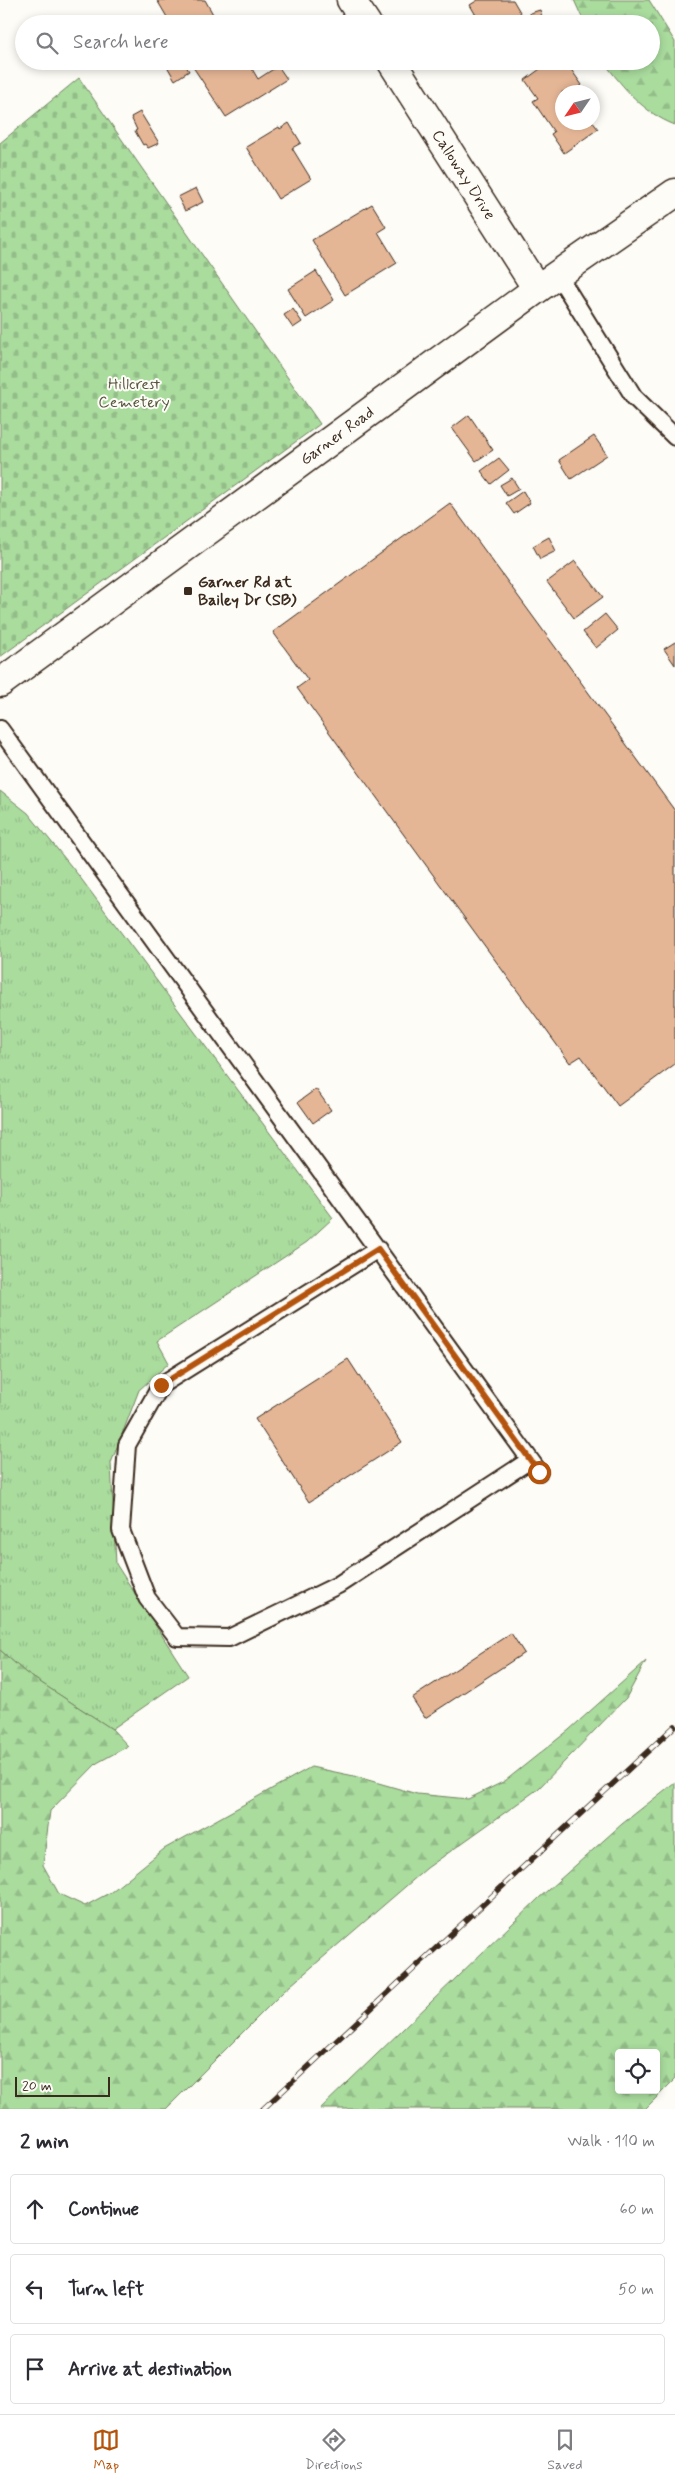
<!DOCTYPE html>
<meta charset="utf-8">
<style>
body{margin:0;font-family:Mynerve,sans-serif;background:#f7f7f7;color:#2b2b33}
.controls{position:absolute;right:15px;bottom:15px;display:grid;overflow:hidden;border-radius:5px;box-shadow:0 2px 8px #0003}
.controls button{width:45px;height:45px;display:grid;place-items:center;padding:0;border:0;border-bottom:1px solid #e1e1e2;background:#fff;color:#2b2b33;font:25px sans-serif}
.compass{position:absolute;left:555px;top:85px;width:45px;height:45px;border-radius:50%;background:#fff;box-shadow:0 2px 8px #0003;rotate:235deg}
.scale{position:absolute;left:15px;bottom:12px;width:95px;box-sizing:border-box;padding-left:5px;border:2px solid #3b2a1e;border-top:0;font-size:14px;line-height:18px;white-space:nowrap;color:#3b2a1e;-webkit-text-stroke:4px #fdfcf7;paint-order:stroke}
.stop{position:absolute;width:15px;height:15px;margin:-11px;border:4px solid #b45309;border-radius:50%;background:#fff}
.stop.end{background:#b45309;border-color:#fff;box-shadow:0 1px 5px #0008}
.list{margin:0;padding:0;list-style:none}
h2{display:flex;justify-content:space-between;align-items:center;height:65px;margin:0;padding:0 20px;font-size:21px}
h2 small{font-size:16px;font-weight:400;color:#7c7c81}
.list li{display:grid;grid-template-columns:32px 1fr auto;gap:15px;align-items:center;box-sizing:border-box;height:70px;margin:0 10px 10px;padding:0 10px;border:1px solid #e1e1e2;border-radius:5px}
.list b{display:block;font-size:19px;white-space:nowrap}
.list em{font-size:16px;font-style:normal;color:#7c7c81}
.icon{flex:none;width:28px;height:28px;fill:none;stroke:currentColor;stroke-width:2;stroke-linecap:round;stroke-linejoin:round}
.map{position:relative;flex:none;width:675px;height:2109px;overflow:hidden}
.search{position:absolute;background:#fff;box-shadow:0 2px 8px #0003;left:15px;right:15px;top:15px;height:55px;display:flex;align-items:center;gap:12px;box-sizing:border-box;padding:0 18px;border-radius:28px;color:#7c7c81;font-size:19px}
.sheet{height:305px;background:#fff}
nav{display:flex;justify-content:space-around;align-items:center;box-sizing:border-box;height:70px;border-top:1px solid #e1e1e2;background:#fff;font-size:14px;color:#7c7c81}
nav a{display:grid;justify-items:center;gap:2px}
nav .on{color:#b45309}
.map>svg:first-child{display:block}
.grass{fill:url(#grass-tufts);stroke:#72835e}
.forest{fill:url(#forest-firs);stroke:#72835e;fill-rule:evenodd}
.cemetery{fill:url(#cemetery-stones);stroke:#72835e}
.building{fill:#e5b696;stroke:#3b2a1e}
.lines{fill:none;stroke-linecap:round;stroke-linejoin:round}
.lane-casing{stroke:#3b2a1e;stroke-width:20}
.street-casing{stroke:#3b2a1e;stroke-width:31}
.secondary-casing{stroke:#3b2a1e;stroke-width:31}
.lane{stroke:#fdfcf7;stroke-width:16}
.street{stroke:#fdfcf7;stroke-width:28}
.secondary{stroke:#fdfcf7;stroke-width:28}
.rail-casing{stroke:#3b2a1e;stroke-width:5.5}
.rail{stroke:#fdfcf7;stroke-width:4;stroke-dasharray:11;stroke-linecap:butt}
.route{stroke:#b45309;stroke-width:6}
.poi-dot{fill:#3b2a1e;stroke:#fdfcf7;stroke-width:2}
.labels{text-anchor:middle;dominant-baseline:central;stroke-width:4;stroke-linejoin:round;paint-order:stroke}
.street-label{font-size:16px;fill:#3b2a1e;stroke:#fdfcf7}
.park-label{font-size:16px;fill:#57563e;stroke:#fdfcf7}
.poi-label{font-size:16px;font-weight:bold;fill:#3b2a1e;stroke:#fdfcf7;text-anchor:start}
</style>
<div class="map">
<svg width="675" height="2109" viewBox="0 0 675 2109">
<defs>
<pattern id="grass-tufts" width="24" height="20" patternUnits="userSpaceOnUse" patternTransform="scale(1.25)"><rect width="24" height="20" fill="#aadc9e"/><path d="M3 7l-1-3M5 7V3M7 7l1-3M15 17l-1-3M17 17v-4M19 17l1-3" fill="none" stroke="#93bd88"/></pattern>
<pattern id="forest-firs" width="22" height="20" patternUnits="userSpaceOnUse" patternTransform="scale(1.25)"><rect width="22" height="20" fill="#aadc9e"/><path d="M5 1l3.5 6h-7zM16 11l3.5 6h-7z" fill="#93bd88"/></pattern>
<pattern id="cemetery-stones" width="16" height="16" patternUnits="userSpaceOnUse" patternTransform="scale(1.25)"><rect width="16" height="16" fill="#aadc9e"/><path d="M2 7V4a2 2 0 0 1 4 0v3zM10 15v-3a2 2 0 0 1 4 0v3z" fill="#93bd88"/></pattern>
</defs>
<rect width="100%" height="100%" fill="#fdfcf7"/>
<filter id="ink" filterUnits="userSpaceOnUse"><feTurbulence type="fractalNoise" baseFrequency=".02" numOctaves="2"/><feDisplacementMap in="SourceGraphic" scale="10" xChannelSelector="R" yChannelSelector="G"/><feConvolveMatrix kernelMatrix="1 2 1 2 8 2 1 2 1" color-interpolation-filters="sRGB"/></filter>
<g filter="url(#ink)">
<path class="grass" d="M0,791L28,813L79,876L333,1218L307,1242L157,1341L169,1363L139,1390L111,1463L116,1564L188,1676L112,1729L26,1673L0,1650Z"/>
<path class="forest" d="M574,0H649L675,42V125C642,112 624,88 603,61H651V24H585Z
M0,1650L26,1673L112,1729L128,1746L97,1763L50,1811L43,1865L59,1894L85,1906L111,1892L164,1849L311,1767L354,1776L417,1794L468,1799L505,1781L569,1730L646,1661L626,1698L538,1789L427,1868L284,1991L166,2109H0Z
M675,1782V2079L645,2109H320L539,1898L622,1824ZM619,2053H656V2090H619Z"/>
<path class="cemetery" d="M79,78L320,424L0,657V143Z"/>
<path class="building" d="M157,0H205L214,16L201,24H171Z
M478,0H513L527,24H481L470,5Z
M540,10L544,24H533L530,13Z
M179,61H183L189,71L175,80L168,68Z
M202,61H236L240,67L248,62L258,79L278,66L287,79L226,117L193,67Z
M551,61H565L582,85L573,92H562V122L592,121L598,129L564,153L551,134L554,132L533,101L538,98L525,80Z
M140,112L159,143L148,148L145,144L143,145L135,131L137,130L131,117Z
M289,123L301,143L292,148L311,179L278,199L246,147L279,127L280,129Z
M196,188L203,202L185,211L178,197Z
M372,204L386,227L378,232L397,263L345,295L312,240Z
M316,271L334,300L306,318L288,289Z
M293,309L302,322L293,328L284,315Z
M469,415L493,450L476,461L452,428Z
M594,436L607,455L571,479L559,460Z
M499,458L509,470L491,484L481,471Z
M512,478L519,489L507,496L500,485Z
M523,491L530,503L514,514L506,503Z
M450,503L675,811V1064L618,1106L581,1056L570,1063L297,688L308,680L273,632Z
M549,537L556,551L540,559L533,546Z
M575,561L603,597L574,618L547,582Z
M605,614L618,630L596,648L583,632Z
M675,642V665L664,649Z
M316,1089L331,1110L313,1123L298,1102Z
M348,1359L402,1442L309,1502L255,1419Z
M511,1633L524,1653L425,1718L412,1698Z"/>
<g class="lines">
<g class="lane-casing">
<path id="lane" d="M558,275L634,397L675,437
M0,729L539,1472
M378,1249L161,1385L127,1445L121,1530L147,1598L177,1637L229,1638L338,1585L530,1460"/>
</g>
<g class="street-casing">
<g id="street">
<path d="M351,0L367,24"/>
<path id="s1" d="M391,61L537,289"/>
</g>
</g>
<g class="secondary-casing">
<g id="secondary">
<path id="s2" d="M0,683L537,289L675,193"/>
</g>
</g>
<use href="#lane" class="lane"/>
<use href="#street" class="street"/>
<use href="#secondary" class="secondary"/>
<g class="rail-casing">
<path id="rail" d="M263,2109L675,1726"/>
</g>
<use href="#rail" class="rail"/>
</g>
</g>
<g class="lines" filter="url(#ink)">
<path class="route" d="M161,1385L378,1249L539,1472"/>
</g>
<rect class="poi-dot" x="183" y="586" width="10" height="10" rx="2.5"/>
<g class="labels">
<g class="street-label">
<text stroke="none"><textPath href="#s1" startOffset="135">Calloway Drive</textPath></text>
<text stroke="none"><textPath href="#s2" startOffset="418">Garner Road</textPath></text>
</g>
<g class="park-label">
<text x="134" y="384">Hillcrest<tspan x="134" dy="18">Cemetery</tspan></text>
</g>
<g class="poi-label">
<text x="198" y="582">Garner Rd at<tspan x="198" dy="18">Bailey Dr (SB)</tspan></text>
</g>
</g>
</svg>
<div class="controls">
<button><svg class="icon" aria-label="locate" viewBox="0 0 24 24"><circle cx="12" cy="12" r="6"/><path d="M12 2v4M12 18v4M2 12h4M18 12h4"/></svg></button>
</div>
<svg class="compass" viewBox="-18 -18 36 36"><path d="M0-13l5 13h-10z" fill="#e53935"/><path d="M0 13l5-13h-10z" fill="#7c7c81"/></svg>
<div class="scale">20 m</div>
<div class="stop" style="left:539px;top:1472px"></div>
<div class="stop end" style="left:161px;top:1385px"></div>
<div class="search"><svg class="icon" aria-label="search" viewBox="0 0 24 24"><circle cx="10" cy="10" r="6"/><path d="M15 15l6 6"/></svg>Search here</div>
</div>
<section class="sheet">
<h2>2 min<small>Walk · 110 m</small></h2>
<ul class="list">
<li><svg class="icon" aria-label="ahead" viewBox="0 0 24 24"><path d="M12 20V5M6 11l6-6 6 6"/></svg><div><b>Continue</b></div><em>60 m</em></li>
<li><svg class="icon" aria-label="left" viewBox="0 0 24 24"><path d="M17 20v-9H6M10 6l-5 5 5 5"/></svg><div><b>Turn left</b></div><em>50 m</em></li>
<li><svg class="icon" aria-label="arrive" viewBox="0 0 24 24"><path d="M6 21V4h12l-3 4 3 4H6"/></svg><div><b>Arrive at destination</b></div></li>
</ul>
</section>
<nav>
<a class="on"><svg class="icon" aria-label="map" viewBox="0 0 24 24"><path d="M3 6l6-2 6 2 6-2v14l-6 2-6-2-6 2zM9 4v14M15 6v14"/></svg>Map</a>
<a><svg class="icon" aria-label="directions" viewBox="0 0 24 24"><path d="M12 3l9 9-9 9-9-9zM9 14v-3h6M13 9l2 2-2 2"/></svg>Directions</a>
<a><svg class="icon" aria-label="saved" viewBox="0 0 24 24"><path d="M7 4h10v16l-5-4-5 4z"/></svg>Saved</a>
</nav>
